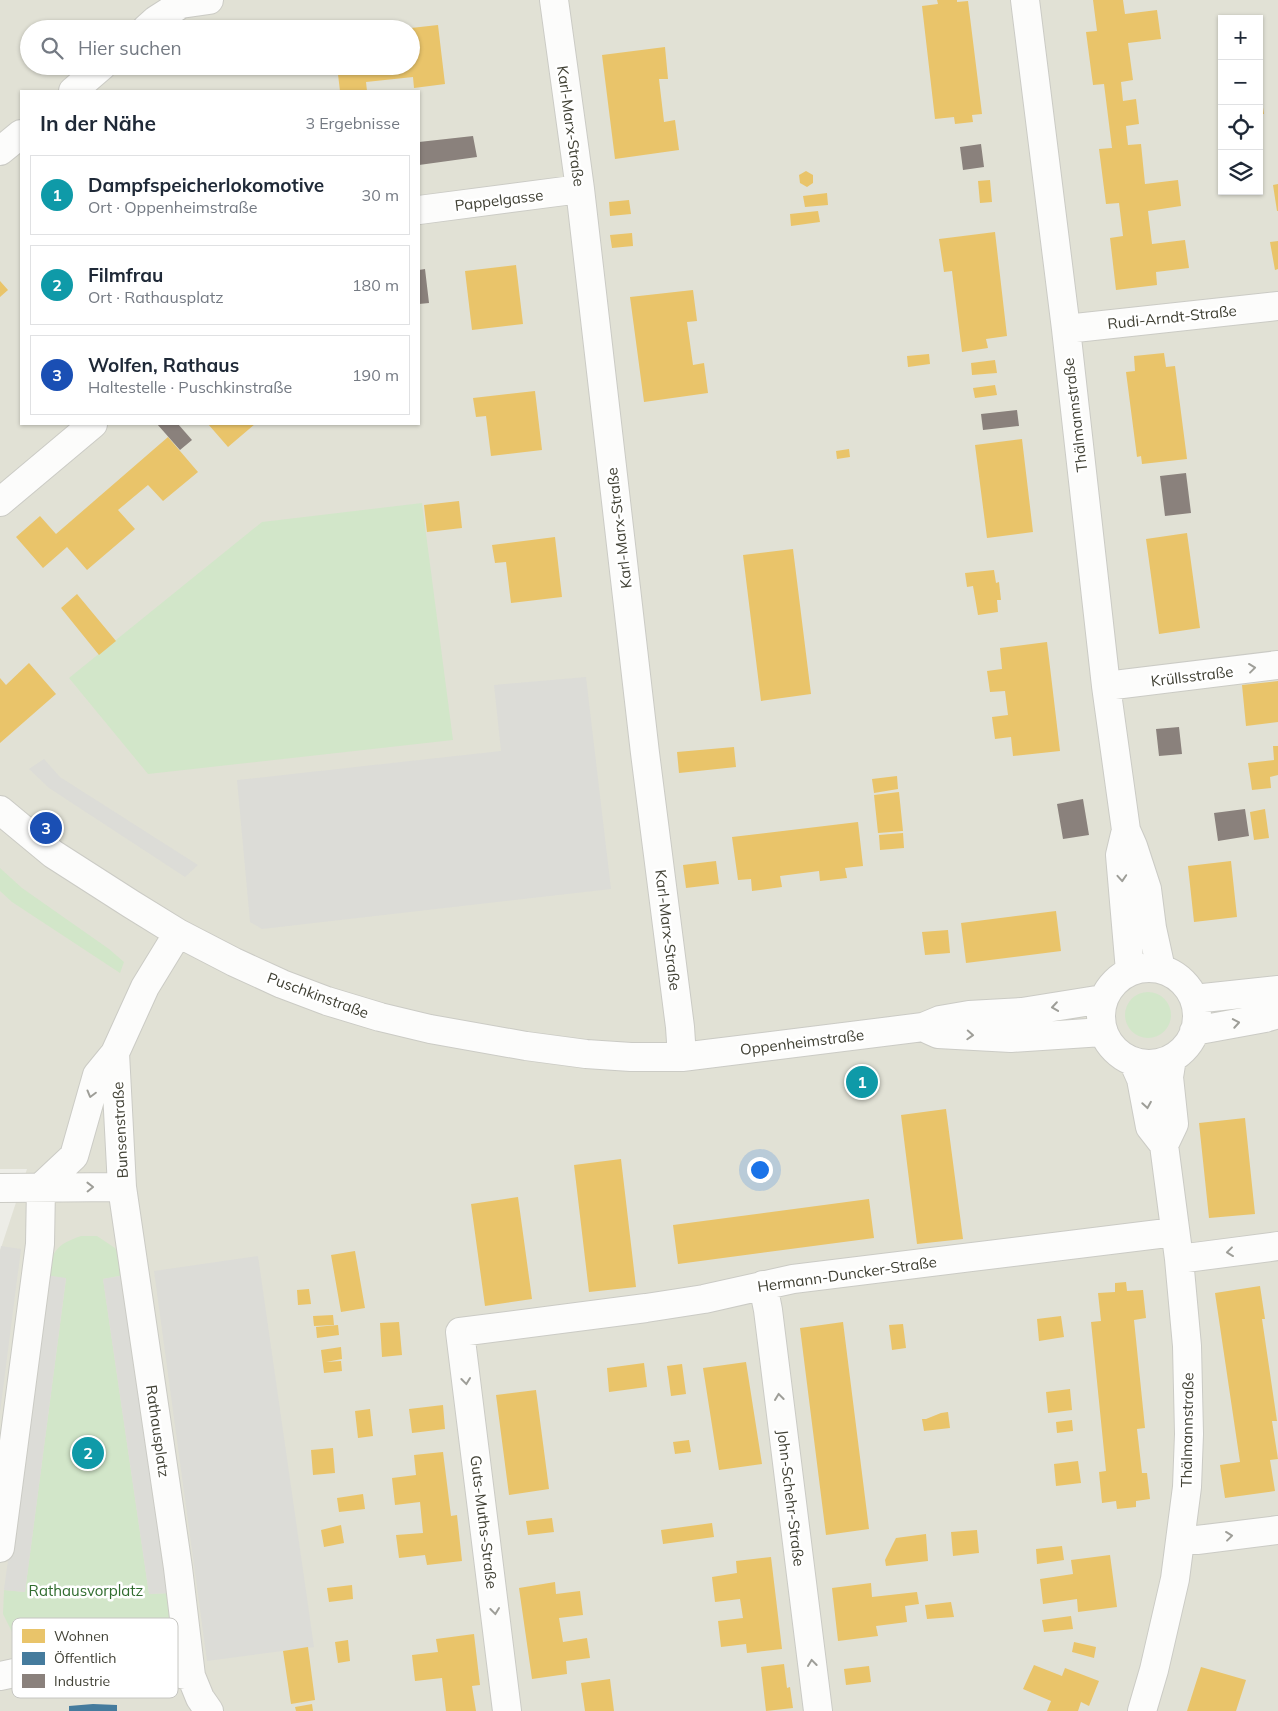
<!DOCTYPE html>
<html lang="de">
<meta charset="utf-8">
<style>
body{margin:0;font-family:Mulish,sans-serif;background:#f6f6f7;color:#1f2937}
.controls{position:absolute;right:15px;top:15px;display:grid;overflow:hidden;border-radius:0px;box-shadow:0 1px 4px #0004}
.controls button{width:45px;height:45px;display:grid;place-items:center;padding:0;border:0;border-bottom:1px solid #e0e1e3;background:#fff;color:#1f2937;font:25px sans-serif}
.you{position:absolute;left:759px;top:1169px;width:18px;height:18px;margin:-12px;border:4px solid #fff;border-radius:50%;background:#1a73e8;box-shadow:0 0 0 8px #1a73e833}
.badge{display:grid;place-items:center;width:32px;height:32px;border-radius:50%;background:#db2777;color:#fff;font-size:16px;font-weight:700}
.pin{position:absolute;translate:-50% -50%;border:2px solid #fff;box-shadow:0 1px 5px #0006}
.list{margin:0;padding:0;list-style:none}
h2{display:flex;justify-content:space-between;align-items:center;height:65px;margin:0;padding:0 20px;font-size:21px}
h2 small{font-size:16px;font-weight:400;color:#747a83}
.list li{display:grid;grid-template-columns:32px 1fr auto;gap:15px;align-items:center;box-sizing:border-box;height:80px;margin:0 10px 10px;padding:0 10px;border:1px solid #e0e1e3;border-radius:0px}
.list b{display:block;font-size:19px;white-space:nowrap}
.list p{margin:0;font-size:16px;white-space:nowrap;color:#747a83}
.list em{font-size:16px;font-style:normal;color:#747a83}
.icon{flex:none;width:28px;height:28px;fill:none;stroke:currentColor;stroke-width:2;stroke-linecap:round;stroke-linejoin:round}
.map{position:relative;flex:none;width:1278px;height:1711px;overflow:hidden}
.search{position:absolute;background:#fff;box-shadow:0 1px 4px #0004;left:20px;top:20px;width:400px;height:55px;display:flex;align-items:center;gap:12px;box-sizing:border-box;padding:0 18px;border-radius:28px;color:#747a83;font-size:19px}
.panel{position:absolute;background:#fff;box-shadow:0 1px 4px #0004;left:20px;top:90px;width:400px;height:335px;border-radius:0px}
.map>svg:first-child{display:block}
.residential{fill:#e1e1d5;fill-rule:evenodd}
.green{fill:#d2e6c9}
.parking{fill:#dcdcd7}
.homes{fill:#e9c46a}
.public{fill:#457b9d}
.industry{fill:#8a817c}
.lines{fill:none;stroke-linecap:round;stroke-linejoin:round}
.minor-casing{stroke:#cbcbc5;stroke-width:30}
.minor{stroke:#fcfcfb;stroke-width:28}
.oneway{stroke:#9e9e98}
.labels{text-anchor:middle;dominant-baseline:central;stroke-width:5;stroke-linejoin:round;paint-order:stroke}
.street-label{font-size:15px;fill:#414135;stroke:#fff}
.park-label{font-size:15px;fill:#316c2f;stroke:#fff}
.key{fill:#fff;stroke:#c6c6c2;stroke-width:1}
.key-label{font-size:14px;fill:#414135}
</style>
<div class="map">
<svg width="1278" height="1711" viewBox="0 0 1278 1711">
<rect width="100%" height="100%" fill="#edede7"/>
<path class="residential" d="M0,0H1278V1711H0V1251L27,1169H0ZM1222,19H1259V191H1222ZM29,29H411V66H29ZM21,91H419V424H21Z"/>
<path class="green" d="M422,503L453,740L148,774L69,678L262,522Z
M0,868L22,888L109,949L124,962L120,973L12,902L0,891Z
M1125 1015a23 23 0 1 1 46 0a23 23 0 1 1-46 0Z
M81,1236H97L115,1248L121,1258L125,1275L103,1279L149,1594L171,1593L169,1619L161,1633L145,1646L120,1650H68L41,1649L25,1642L12,1632L3,1614L4,1590L25,1592L66,1279L45,1275C54,1251 55,1245 81,1236Z"/>
<path class="parking" d="M586,677L611,889L262,929L250,922L237,780L501,751L494,685Z
M44,759L60,777L198,865L185,877L49,788L29,769Z
M1,1246L21,1249L0,1412V1251Z
M258,1256L314,1647L207,1661L154,1271Z
M45,1275L66,1278L25,1592L4,1590Z
M125,1275L171,1593L149,1594L103,1279Z"/>
<path class="homes" d="M937,0H957V2L968,1L982,114L972,115L973,122L955,124L954,117L935,119L922,6L938,4Z
M1093,0H1123L1125,14L1157,10L1161,39L1128,43L1133,80L1121,82L1123,101L1136,99L1139,124L1126,126L1128,145L1141,144L1145,184L1178,180L1181,206L1148,211L1152,244L1185,240L1189,268L1156,272L1157,285L1116,290L1110,238L1123,236L1119,203L1106,204L1099,149L1112,148L1104,84L1093,85L1086,32L1097,31Z
M438,25L445,84L414,88L413,77L366,82L367,91H340L337,66H411V28Z
M665,47L668,79H659L664,122L675,120L679,150L615,159L602,55Z
M1259,101H1262L1264,114H1259Z
M806,171L813,175V183L807,187L800,183L799,175Z
M990,180L992,202L980,203L978,181Z
M1278,184V211H1277L1273,185Z
M827,193L828,205L805,207L803,196Z
M629,200L631,214L610,216L609,202Z
M818,211L820,222L791,226L790,214Z
M995,232L1007,336L986,339L988,348L962,352L952,271L944,272L939,239Z
M632,233L633,246L612,248L610,235Z
M1278,241V269L1275,270L1270,242Z
M516,265L523,324L472,330L465,271Z
M0,281L8,290L0,297Z
M693,290L697,321L687,322L693,365L704,363L708,393L644,402L630,297Z
M1164,353L1166,367L1175,366L1187,459L1142,464L1141,456L1137,457L1126,372L1135,371L1134,356Z
M929,354L930,364L908,367L907,356Z
M995,360L997,373L972,375L971,363Z
M995,385L997,395L975,398L973,388Z
M535,391L542,450L491,456L486,416L476,417L473,398Z
M208,424H255L228,447Z
M168,437L198,472L163,501L148,485L118,510L135,529L87,570L67,547L43,568L16,537L40,516L56,534Z
M1022,439L1033,532L987,538L975,445Z
M849,449L850,457L837,459L836,451Z
M459,501L462,528L427,532L424,505Z
M1187,533L1200,628L1159,634L1146,539Z
M555,537L562,597L511,603L506,562L495,563L492,545Z
M793,549L811,694L761,701L743,555Z
M994,570L996,583L999,582L1001,600H997L998,612L978,615L973,586L967,587L965,573Z
M77,594L116,641L99,655L61,608Z
M1047,642L1060,751L1013,756L1011,737L995,739L992,717L1008,715L1005,691L990,692L987,671L1002,669L1000,648Z
M29,663L56,694L0,743V678L6,685Z
M1278,681V722L1246,726L1242,685Z
M1273,746H1278V775L1270,777L1271,788L1252,790L1248,763L1274,760Z
M734,747L736,767L679,773L677,752Z
M897,776L898,789L874,793L872,779Z
M899,792L903,831L878,833L874,795Z
M1265,809L1269,838L1254,840L1250,812Z
M858,822L863,866L845,868L847,878L820,881L819,871L780,876L782,887L752,891L751,879L738,880L732,837Z
M903,833L904,848L880,850L879,835Z
M716,861L719,884L686,888L683,865Z
M1231,861L1237,917L1194,922L1188,866Z
M1056,911L1061,951L966,963L961,923Z
M948,930L950,953L925,955L922,932Z
M946,1109L963,1239L917,1244L901,1115Z
M1245,1118L1255,1214L1209,1218L1199,1123Z
M621,1159L636,1287L589,1292L574,1165Z
M518,1197L532,1299L485,1306L471,1204Z
M869,1199L874,1238L678,1264L673,1225Z
M355,1251L365,1308L341,1312L331,1255Z
M1126,1282L1127,1291L1143,1290L1146,1318L1134,1320L1145,1428L1137,1429L1142,1473H1147L1150,1499L1136,1501V1507L1117,1509L1116,1501L1102,1503L1099,1472L1106,1471L1091,1322L1101,1321L1098,1293L1115,1292V1283Z
M1260,1286L1265,1319H1262L1277,1421H1272L1278,1459L1270,1460L1275,1491L1225,1498L1220,1465L1240,1462L1215,1293Z
M309,1289L311,1304L298,1305L297,1290Z
M333,1315L334,1325L314,1326L313,1316Z
M1061,1316L1064,1337L1039,1341L1037,1319Z
M399,1322L402,1355L382,1357L380,1323Z
M843,1322L869,1529L826,1535L800,1328Z
M903,1324L906,1348L892,1350L889,1325Z
M338,1325L339,1335L317,1338L316,1327Z
M341,1347L342,1359L326,1362L341,1361L342,1371L324,1373L321,1350Z
M746,1362L762,1464L719,1470L703,1368Z
M644,1363L647,1387L609,1392L607,1368Z
M682,1364L686,1394L671,1396L667,1366Z
M1070,1389L1072,1410L1048,1413L1046,1392Z
M536,1390L549,1489L509,1495L496,1395Z
M443,1405L445,1429L412,1433L409,1409Z
M370,1409L373,1436L358,1438L355,1411Z
M948,1412L950,1428L924,1431L922,1419H926L941,1413Z
M1072,1420L1073,1431L1057,1433L1056,1422Z
M689,1440L691,1452L675,1454L673,1442Z
M333,1448L335,1473L313,1475L311,1450Z
M443,1452L451,1516L457,1515L462,1561L427,1565L425,1555L399,1558L396,1535L423,1533L420,1502L395,1505L392,1478L416,1475L414,1455Z
M1078,1461L1081,1483L1056,1486L1054,1464Z
M363,1494L365,1509L339,1512L337,1498Z
M552,1518L554,1532L528,1535L526,1521Z
M712,1523L714,1537L663,1544L661,1530Z
M341,1525L344,1543L324,1547L321,1530Z
M977,1530L979,1553L953,1556L951,1532Z
M926,1534L928,1561L886,1566L885,1560L896,1538Z
M1062,1546L1064,1560L1037,1564L1036,1549Z
M1110,1555L1117,1607L1078,1612L1077,1599L1043,1604L1040,1579L1073,1574L1071,1560Z
M771,1557L782,1649L747,1653L746,1644L721,1647L718,1621L743,1618L740,1599L715,1602L712,1577L737,1573L736,1561Z
M555,1582L556,1594L580,1591L583,1615L559,1618L563,1642L587,1638L590,1658L566,1661L567,1674L532,1679L519,1588Z
M871,1583L872,1597L917,1592L919,1604L905,1606L907,1622L876,1626L878,1636L838,1641L832,1588Z
M352,1585L353,1599L329,1602L327,1588Z
M951,1602L954,1617L927,1619L925,1605Z
M1071,1616L1073,1629L1044,1632L1042,1620Z
M474,1634L480,1685L472,1686L476,1711H446L442,1678L415,1681L412,1655L438,1652L436,1639Z
M348,1640L350,1661L338,1663L335,1642Z
M1074,1642L1096,1647L1094,1658L1072,1652Z
M308,1647L315,1700L291,1704L283,1651Z
M784,1664L787,1688L790,1687L793,1708L766,1711L761,1667Z
M1034,1665L1062,1676L1065,1668L1099,1681L1089,1706L1081,1702L1078,1711H1047L1051,1701L1023,1689Z
M869,1666L871,1682L846,1685L844,1669Z
M1201,1667L1246,1680L1236,1711H1187Z
M610,1679L614,1711H585L581,1683Z
M312,1704L313,1711H296L295,1707Z"/>
<path class="public" d="M93,1704L117,1705V1711H69V1706Z"/>
<path class="industry" d="M473,136L477,157L419,165V142Z
M981,144L984,167L963,170L960,147Z
M425,269L429,303L419,304V270Z
M1017,410L1019,426L983,430L981,414Z
M157,424H178L192,440L180,450Z
M1186,473L1191,513L1165,516L1160,476Z
M1179,727L1182,754L1159,756L1156,729Z
M1083,799L1089,835L1063,839L1057,804Z
M1245,809L1249,836L1218,841L1214,813Z"/>
<g class="lines">
<g class="minor-casing">
<path id="minor" d="M554,0L580,189L645,753L680,1027L682,1057
M1025,0L1066,329L1106,686L1126,830L1133,846L1147,889L1152,928L1161,969
M146,29L156,20L181,4L209,0
M73,91L102,66
M0,151L21,134
M419,210L580,189
M1066,329L1278,306
M0,502L93,424
M1106,686L1278,665
M0,810L53,854L131,904L178,933L234,962L282,984L327,1001L380,1017L430,1029L526,1046L586,1054L631,1057H682L923,1027L940,1020L969,1015L1022,1012L1103,999
M1125,834L1120,855L1130,971
M1101 1016a48 48 0 1 1 96 0a48 48 0 1 1-96 0Z
M1194,999L1278,990
M929,1030L938,1034L1011,1038L1103,1032
M1194,1031L1265,1018L1278,1014
M1133,1061L1141,1079L1150,1127L1164,1145
M41,1187L74,1156L97,1075L115,1053L145,987L178,933
M0,1188L122,1187L115,1053
M1179,1259L1278,1246
M763,1285L768,1310L818,1711
M1181,1538L1197,1540L1278,1530
M0,1548L40,1244L41,1187
M0,1676L65,1662L117,1661L191,1676L178,1568L122,1187
M191,1676L200,1698L209,1711
M507,1711L460,1332L646,1308L704,1299L793,1279L1175,1232
M1142,1711L1154,1670L1175,1579L1187,1487L1189,1434L1187,1346L1179,1259L1164,1145L1174,1124L1169,1077L1172,1058"/>
</g>
<use href="#minor" class="minor"/>
</g>
<defs><path id="oneway-chevron" d="M-2-3.5L2.5 0L-2 3.5" fill="none" stroke-width="1.6" stroke-linecap="round" stroke-linejoin="round" transform="scale(1.25)"/></defs>
<g class="oneway">
<use href="#oneway-chevron" transform="translate(1252 668) rotate(-7)"/>
<use href="#oneway-chevron" transform="translate(1122 878) rotate(86)"/>
<use href="#oneway-chevron" transform="translate(1055 1007) rotate(172)"/>
<use href="#oneway-chevron" transform="translate(1236 1023) rotate(-10)"/>
<use href="#oneway-chevron" transform="translate(970 1035) rotate(3)"/>
<use href="#oneway-chevron" transform="translate(91 1094) rotate(105)"/>
<use href="#oneway-chevron" transform="translate(1147 1105) rotate(81)"/>
<use href="#oneway-chevron" transform="translate(90 1187) rotate(-1)"/>
<use href="#oneway-chevron" transform="translate(1230 1252) rotate(173)"/>
<use href="#oneway-chevron" transform="translate(466 1381) rotate(83)"/>
<use href="#oneway-chevron" transform="translate(779 1397) rotate(-97)"/>
<use href="#oneway-chevron" transform="translate(1229 1536) rotate(-7)"/>
<use href="#oneway-chevron" transform="translate(495 1611) rotate(83)"/>
<use href="#oneway-chevron" transform="translate(812 1663) rotate(-97)"/>
</g>
<g class="labels">
<g class="street-label">
<text transform="translate(571 126) rotate(82)">Karl-Marx-Straße</text>
<text transform="translate(499 200) rotate(-7)">Pappelgasse</text>
<text transform="translate(1172 317) rotate(-6)">Rudi-Arndt-Straße</text>
<text transform="translate(1075 415) rotate(-97)">Thälmannstraße</text>
<text transform="translate(619 528) rotate(-97)">Karl-Marx-Straße</text>
<text transform="translate(1192 676) rotate(-7)">Krüllsstraße</text>
<text transform="translate(668 930) rotate(83)">Karl-Marx-Straße</text>
<text transform="translate(318 995) rotate(20)">Puschkinstraße</text>
<text transform="translate(802 1042) rotate(-7)">Oppenheimstraße</text>
<text transform="translate(120 1130) rotate(-93)">Bunsenstraße</text>
<text transform="translate(847 1274) rotate(-8)">Hermann-Duncker-Straße</text>
<text transform="translate(1187 1430) rotate(-89)">Thälmannstraße</text>
<text transform="translate(158 1431) rotate(82)">Rathausplatz</text>
<text transform="translate(791 1498) rotate(83)">John-Schehr-Straße</text>
<text transform="translate(484 1522) rotate(83)">Guts-Muths-Straße</text>
</g>
<g class="park-label">
<text x="86" y="1590">Rathausvorplatz</text>
</g>
</g>
<rect x="12" y="1618" width="166" height="80" rx="8" class="key"/>
<rect x="22" y="1629" width="23" height="14" fill="#e9c46a"/>
<rect x="22" y="1652" width="23" height="13" fill="#457b9d"/>
<rect x="22" y="1674" width="23" height="14" fill="#8a817c"/>
<g class="key-label">
<text x="54" y="1641">Wohnen</text>
<text x="54" y="1663">Öffentlich</text>
<text x="54" y="1686">Industrie</text>
</g>
</svg>
<div class="controls">
<button>+</button>
<button>−</button>
<button><svg class="icon" aria-label="locate" viewBox="0 0 24 24"><circle cx="12" cy="12" r="6"/><path d="M12 2v4M12 18v4M2 12h4M18 12h4"/></svg></button>
<button><svg class="icon" aria-label="layers" viewBox="0 0 24 24"><path d="M12 4l9 5-9 5-9-5zM3 14l9 5 9-5"/></svg></button>
</div>
<div class="you"></div>
<div class="pin badge" style="left:862px;top:1082px;background:#0f9aa8">1</div>
<div class="pin badge" style="left:88px;top:1453px;background:#0f9aa8">2</div>
<div class="pin badge" style="left:46px;top:828px;background:#1a4fb4">3</div>
<div class="search"><svg class="icon" aria-label="search" viewBox="0 0 24 24"><circle cx="10" cy="10" r="6"/><path d="M15 15l6 6"/></svg>Hier suchen</div>
<section class="panel">
<h2>In der Nähe<small>3 Ergebnisse</small></h2>
<ul class="list">
<li><span class="badge" style="background:#0f9aa8">1</span><div><b>Dampfspeicherlokomotive</b><p>Ort · Oppenheimstraße</p></div><em>30 m</em></li>
<li><span class="badge" style="background:#0f9aa8">2</span><div><b>Filmfrau</b><p>Ort · Rathausplatz</p></div><em>180 m</em></li>
<li><span class="badge" style="background:#1a4fb4">3</span><div><b>Wolfen, Rathaus</b><p>Haltestelle · Puschkinstraße</p></div><em>190 m</em></li>
</ul>
</section>
</div>
